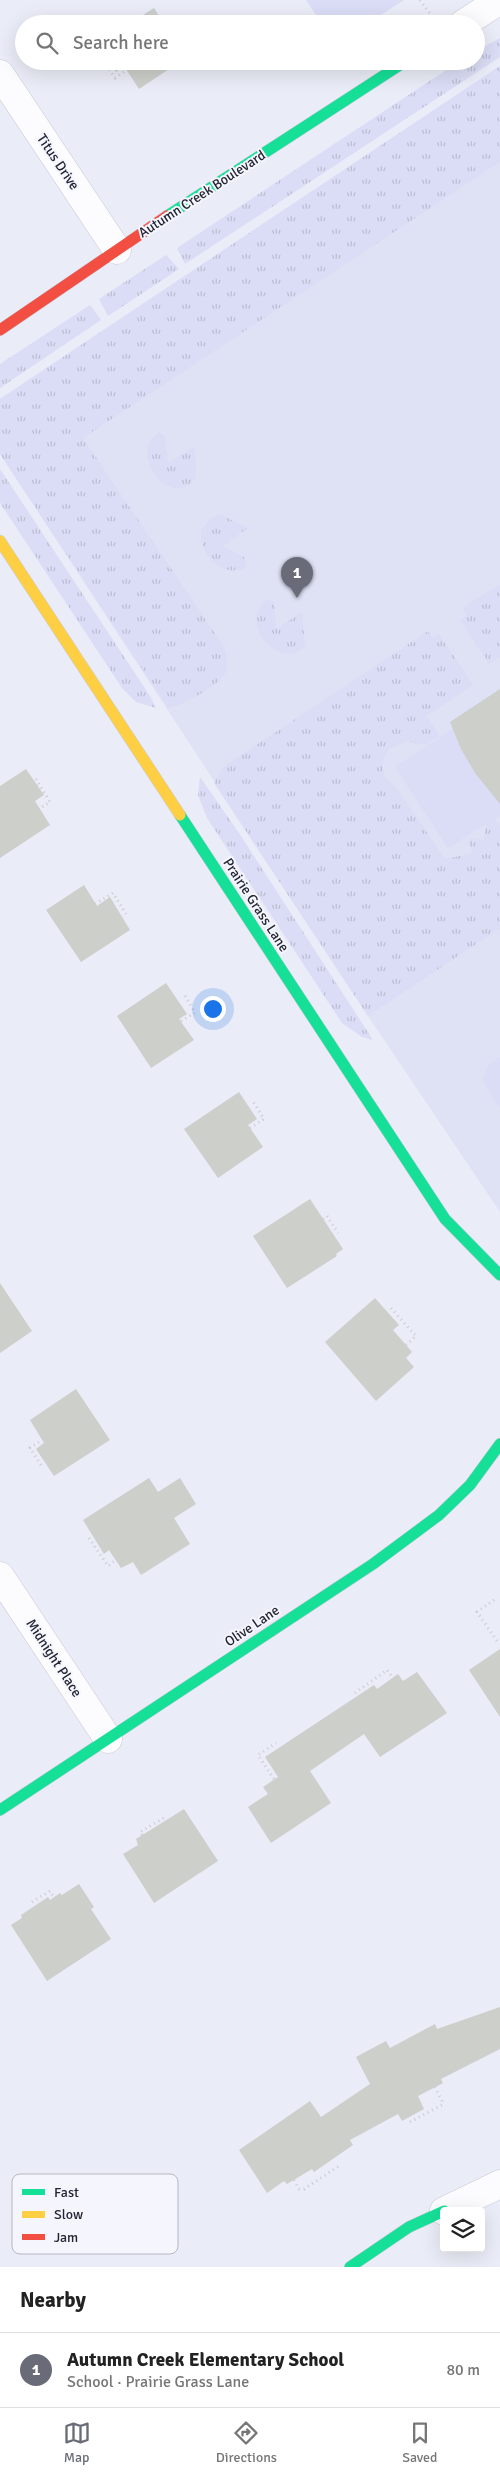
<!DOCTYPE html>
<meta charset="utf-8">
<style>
body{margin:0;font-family:Signika,sans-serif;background:#f6f6f6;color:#222}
.controls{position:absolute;right:15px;bottom:15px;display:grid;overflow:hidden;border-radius:5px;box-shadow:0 5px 20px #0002}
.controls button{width:45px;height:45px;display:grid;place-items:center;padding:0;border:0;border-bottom:1px solid #e0e0e0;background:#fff;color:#222;font:25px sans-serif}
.you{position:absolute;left:212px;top:1008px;width:18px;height:18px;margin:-12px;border:4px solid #fff;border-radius:50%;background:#1a73e8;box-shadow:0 0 0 8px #1a73e833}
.badge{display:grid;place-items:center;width:32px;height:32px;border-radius:50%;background:#696b78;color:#fff;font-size:16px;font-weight:700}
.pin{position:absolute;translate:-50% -41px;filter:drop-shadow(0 1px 2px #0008)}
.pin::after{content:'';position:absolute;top:26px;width:18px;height:15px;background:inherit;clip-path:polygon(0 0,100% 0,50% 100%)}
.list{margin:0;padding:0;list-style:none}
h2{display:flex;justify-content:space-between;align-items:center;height:65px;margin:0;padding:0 20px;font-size:21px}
h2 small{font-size:16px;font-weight:400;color:#767676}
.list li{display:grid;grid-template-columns:32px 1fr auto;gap:15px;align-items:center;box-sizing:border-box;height:75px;padding:0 20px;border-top:1px solid #e0e0e0}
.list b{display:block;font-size:19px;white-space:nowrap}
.list p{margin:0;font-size:16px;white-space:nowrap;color:#767676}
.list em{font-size:16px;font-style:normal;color:#767676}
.icon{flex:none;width:28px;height:28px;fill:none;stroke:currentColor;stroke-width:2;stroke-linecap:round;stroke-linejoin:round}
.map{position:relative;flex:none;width:500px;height:2267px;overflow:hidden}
.search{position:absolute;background:#fff;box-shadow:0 5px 20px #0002;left:15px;right:15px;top:15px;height:55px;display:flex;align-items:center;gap:12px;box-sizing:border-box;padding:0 18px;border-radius:28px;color:#767676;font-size:19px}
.sheet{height:140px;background:#fff}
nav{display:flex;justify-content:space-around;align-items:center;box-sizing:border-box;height:70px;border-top:1px solid #e0e0e0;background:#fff;font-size:14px;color:#767676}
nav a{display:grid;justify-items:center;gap:2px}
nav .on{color:#696b78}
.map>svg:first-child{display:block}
.built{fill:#dfe2f5}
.grass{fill:url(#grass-tufts)}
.park{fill:#daddf5}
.building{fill:#cccfca}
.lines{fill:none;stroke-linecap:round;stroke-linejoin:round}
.street-casing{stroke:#c8cad7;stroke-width:29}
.fast-casing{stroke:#c8cad7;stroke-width:12}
.slow-casing{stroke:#c8cad7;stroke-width:12}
.jam-casing{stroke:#c8cad7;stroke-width:12}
.path{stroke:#cbccd0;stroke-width:3;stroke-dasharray:1 4;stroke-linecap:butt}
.street{stroke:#fcfcfe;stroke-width:28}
.fast{stroke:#16e098;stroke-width:11}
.slow{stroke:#ffcf43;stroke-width:11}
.jam{stroke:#f24e42;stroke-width:11}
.labels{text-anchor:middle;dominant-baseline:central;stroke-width:4;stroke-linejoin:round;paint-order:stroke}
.street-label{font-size:14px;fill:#242533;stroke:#f5f6fd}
.key{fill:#f5f6fd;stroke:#b6b7c0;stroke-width:1}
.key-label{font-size:14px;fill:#242533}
</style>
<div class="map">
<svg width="500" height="2267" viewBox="0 0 500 2267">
<defs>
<pattern id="grass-tufts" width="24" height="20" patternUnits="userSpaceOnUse" patternTransform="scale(1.25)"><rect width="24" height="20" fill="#daddf5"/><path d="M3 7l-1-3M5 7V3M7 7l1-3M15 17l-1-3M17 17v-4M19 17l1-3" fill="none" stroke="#bbbed2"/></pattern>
</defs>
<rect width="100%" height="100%" fill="#eaecf7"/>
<path class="built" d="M500,66V1212L368,1016L0,454V399Z"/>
<path class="grass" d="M500,38V57L185,264L177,248L460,61H476V51Z
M500,66V162L83,438L224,647C227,656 230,665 225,674C218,686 182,706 168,708L0,454V399Z
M166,255L179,269L108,316L99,299Z
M90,305L101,320L0,388V364Z
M160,433L165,436L168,463L195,446L196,477C171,515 125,448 160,433Z
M0,469L150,696L156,708L136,702L122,688L10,518L0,503Z
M219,514L248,528L223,546L245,558L246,566L244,569C220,576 200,555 201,531L211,518Z
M500,584V657L489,664L460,620L467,615L462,608Z
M267,599L274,602L276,629L302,612L305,645C285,673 235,627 267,599Z
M428,631L433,638L439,634L473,685L426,716L440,736L426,745L408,741L390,748L384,757L382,766L385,777L396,787L445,859L470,854L472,851L468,842L471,838L484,840L486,824L495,819L500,827V928L368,1016L214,783L223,767Z
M200,777L239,833L373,1040L362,1037L342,1023L207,818L198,795Z"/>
<path class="park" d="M306,0H404L367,24H322Z
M453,729L475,773L500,803V815L448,848L395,767Z
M500,1057V1107L485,1086L483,1078L488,1066Z"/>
<path class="building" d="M154,8L164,24H129Z
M109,61H181L139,89L124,66L116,72Z
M500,689V804L475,773L461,749L450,722Z
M26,769L44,795L35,801L50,825L0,858V786Z
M84,885L97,906L110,897L130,930L81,962L46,910Z
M166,983L187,1014L179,1019L194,1040L151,1068L117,1016Z
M239,1092L257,1119L248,1125L263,1147L218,1178L184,1129Z
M310,1199L343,1249L336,1254L337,1256L287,1288L253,1236Z
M0,1283L32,1331L0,1353Z
M375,1298L399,1325L393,1330L412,1352L406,1358L414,1367L376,1401L325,1342Z
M76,1389L110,1440L54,1476L36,1449L44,1443L30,1420Z
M149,1478L158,1492L180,1478L196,1504L174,1518L190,1544L141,1575L133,1562L121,1568L109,1550L104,1554L83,1520Z
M500,1649V1717L469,1670Z
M417,1672L447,1713L380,1757L364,1734L310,1771L331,1803L271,1843L248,1807L268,1794L263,1787L278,1777L265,1757L374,1685L377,1689L398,1674L403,1681Z
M184,1809L218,1861L154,1903L123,1854L138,1845L136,1839Z
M79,1884L94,1907L91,1909L111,1939L47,1981L11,1925L22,1918L21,1915L48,1897L50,1900L60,1893L62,1895Z
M500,2007V2049L441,2079L443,2083L418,2096L424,2109L402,2121L398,2114L350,2140L353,2145L314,2172L312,2169L287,2184L284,2181L267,2193L239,2150L310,2101L321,2117L370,2084L356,2057L386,2041L390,2048L435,2024L437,2029Z"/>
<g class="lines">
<g class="street-casing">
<path id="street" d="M463,24L500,0
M0,74L117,250
M0,1576L108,1739
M444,2211L500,2184"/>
</g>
<g class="fast-casing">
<path id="fast" d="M167,216L406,61
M180,815L445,1219L500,1275
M0,1810L373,1564L439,1515L470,1485L500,1444
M350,2267L409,2227L444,2211"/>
</g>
<g class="slow-casing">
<path id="slow" d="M0,541L180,815"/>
</g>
<g class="jam-casing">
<path id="jam" d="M0,330L167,216"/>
</g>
<path class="path" d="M420,0L431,15
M104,61L115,78L127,70
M36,779L50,802L39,809
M95,904L113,893L126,914
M181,1021L195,1013L184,994
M250,1128L264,1119L252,1100
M323,1219L327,1216L338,1233
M391,1308L416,1336L406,1345
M41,1465L30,1448L42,1440
M89,1538L108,1566L116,1560
M494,1600L477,1612L497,1641
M355,1693L387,1670L393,1678
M274,1779L258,1755L276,1743
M142,1835L140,1832L167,1816
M32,1902L50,1891L54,1897
M410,2122L442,2105V2101L435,2087
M294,2180L299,2189H304L339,2166"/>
<use href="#street" class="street"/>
<use href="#fast" class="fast"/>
<use href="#slow" class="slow"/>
<use href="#jam" class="jam"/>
</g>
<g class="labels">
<g class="street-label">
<text transform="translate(58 162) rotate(56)">Titus Drive</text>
<text transform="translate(202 194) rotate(-33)">Autumn Creek Boulevard</text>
<text transform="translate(256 905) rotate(57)">Prairie Grass Lane</text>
<text transform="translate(252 1626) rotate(-34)">Olive Lane</text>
<text transform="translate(54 1658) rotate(57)">Midnight Place</text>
</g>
</g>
<rect x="12" y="2174" width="166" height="80" rx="8" class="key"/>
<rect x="22" y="2189" width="23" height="6" fill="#16e098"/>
<rect x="22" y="2211" width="23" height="7" fill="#ffcf43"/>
<rect x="22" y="2234" width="23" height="6" fill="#f24e42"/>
<g class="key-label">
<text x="54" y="2197">Fast</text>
<text x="54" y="2219">Slow</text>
<text x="54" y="2242">Jam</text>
</g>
</svg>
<div class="controls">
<button><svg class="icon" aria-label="layers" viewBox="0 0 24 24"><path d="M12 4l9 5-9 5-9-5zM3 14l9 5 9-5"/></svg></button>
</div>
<div class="you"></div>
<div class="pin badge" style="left:297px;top:598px">1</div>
<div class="search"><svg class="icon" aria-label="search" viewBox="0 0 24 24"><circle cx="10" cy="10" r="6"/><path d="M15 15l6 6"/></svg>Search here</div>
</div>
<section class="sheet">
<h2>Nearby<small></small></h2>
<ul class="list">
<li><span class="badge">1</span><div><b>Autumn Creek Elementary School</b><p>School · Prairie Grass Lane</p></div><em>80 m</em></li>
</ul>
</section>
<nav>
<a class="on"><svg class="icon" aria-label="map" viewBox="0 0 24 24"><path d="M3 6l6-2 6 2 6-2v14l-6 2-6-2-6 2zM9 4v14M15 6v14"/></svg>Map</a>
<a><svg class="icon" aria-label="directions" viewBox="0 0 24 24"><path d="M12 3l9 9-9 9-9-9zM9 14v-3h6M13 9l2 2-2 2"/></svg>Directions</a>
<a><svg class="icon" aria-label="saved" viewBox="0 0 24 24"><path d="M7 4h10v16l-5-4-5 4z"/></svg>Saved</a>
</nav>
